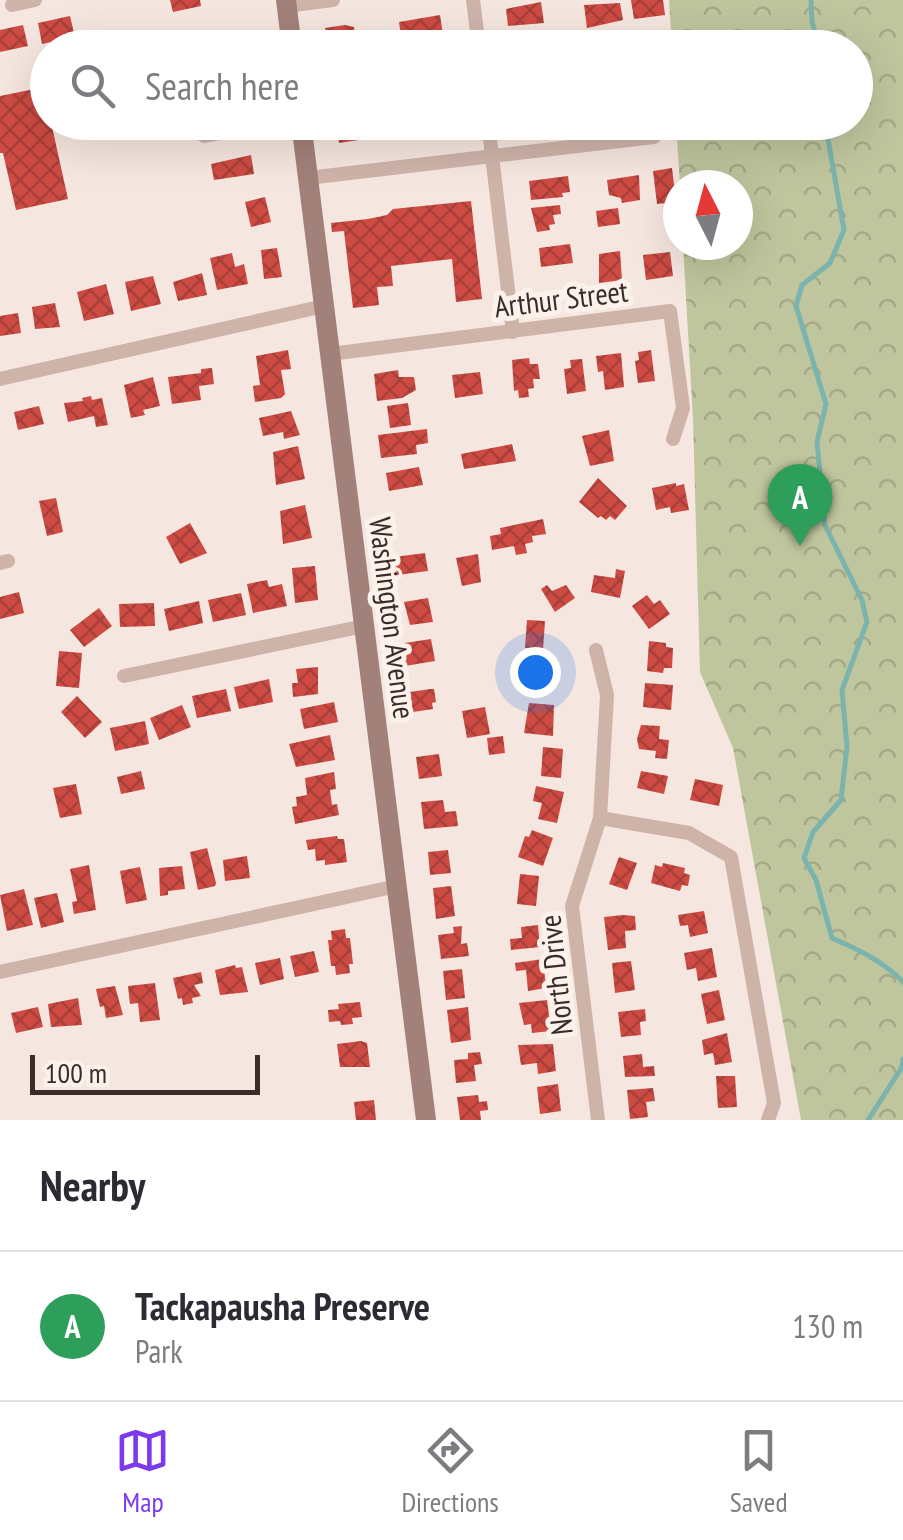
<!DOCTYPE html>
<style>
body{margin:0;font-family:"PT Sans Narrow",sans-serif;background:#f2f2f3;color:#2b2b33}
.compass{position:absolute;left:663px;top:170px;width:90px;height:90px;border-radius:50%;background:#fff;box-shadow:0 10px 40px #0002;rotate:354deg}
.scale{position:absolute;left:30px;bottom:25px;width:230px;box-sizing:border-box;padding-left:10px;border:5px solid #3b2c2a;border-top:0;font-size:28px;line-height:35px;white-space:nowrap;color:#3b2c2a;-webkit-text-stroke:8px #fbf2ec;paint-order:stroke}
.you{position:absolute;left:535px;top:672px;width:35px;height:35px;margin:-25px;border:8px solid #fff;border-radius:50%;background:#1a73e8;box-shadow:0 0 0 15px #1a73e833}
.badge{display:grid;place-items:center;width:65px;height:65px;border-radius:50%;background:#7c3aed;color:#fff;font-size:32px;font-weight:700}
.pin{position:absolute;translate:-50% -82px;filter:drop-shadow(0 2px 5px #0008)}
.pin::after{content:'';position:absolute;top:52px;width:35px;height:30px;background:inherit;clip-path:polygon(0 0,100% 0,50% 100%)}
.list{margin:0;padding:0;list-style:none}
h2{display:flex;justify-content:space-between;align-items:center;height:130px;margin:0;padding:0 40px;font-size:42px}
h2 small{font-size:32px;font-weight:400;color:#7c7c81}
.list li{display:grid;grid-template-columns:65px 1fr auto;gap:30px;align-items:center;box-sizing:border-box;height:150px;padding:0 40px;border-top:2px solid #e1e1e2}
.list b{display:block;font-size:38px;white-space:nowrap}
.list p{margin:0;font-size:32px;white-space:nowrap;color:#7c7c81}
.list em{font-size:32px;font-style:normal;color:#7c7c81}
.icon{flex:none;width:55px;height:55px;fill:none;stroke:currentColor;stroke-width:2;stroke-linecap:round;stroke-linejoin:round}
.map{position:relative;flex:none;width:903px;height:1120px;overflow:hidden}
.search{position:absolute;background:#fff;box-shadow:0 10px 40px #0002;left:30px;right:30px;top:30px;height:110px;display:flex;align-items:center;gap:25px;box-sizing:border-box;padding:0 35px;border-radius:55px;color:#7c7c81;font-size:38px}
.sheet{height:280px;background:#fff}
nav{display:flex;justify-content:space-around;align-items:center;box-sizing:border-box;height:140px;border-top:2px solid #e1e1e2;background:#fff;font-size:28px;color:#7c7c81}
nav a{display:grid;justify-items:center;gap:5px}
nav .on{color:#7c3aed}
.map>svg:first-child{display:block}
.park{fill:url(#park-crowns)}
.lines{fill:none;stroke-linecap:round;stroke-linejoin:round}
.stream{stroke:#7bb4ac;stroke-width:5}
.building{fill:url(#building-cross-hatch)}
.lane{stroke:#ceb3a9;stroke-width:6}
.street{stroke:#ceb3a9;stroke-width:14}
.secondary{stroke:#a2817a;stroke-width:20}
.labels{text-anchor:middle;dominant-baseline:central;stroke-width:10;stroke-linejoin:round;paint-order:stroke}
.street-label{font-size:30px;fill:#3b2c2a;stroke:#fbf2ec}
</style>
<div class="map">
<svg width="903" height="1120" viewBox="0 0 903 1120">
<defs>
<pattern id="park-crowns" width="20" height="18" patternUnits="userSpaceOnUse" patternTransform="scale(2.5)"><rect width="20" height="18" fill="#bfc59d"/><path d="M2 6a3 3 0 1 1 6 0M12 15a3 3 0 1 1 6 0" fill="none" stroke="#a5a987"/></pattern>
<pattern id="building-cross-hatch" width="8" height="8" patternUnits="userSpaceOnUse" patternTransform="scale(2.5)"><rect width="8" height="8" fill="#ce4b43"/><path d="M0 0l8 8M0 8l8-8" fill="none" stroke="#a83f38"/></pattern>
</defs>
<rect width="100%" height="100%" fill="#f5e6df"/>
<path class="park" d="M669,0H903V1120H801L733,748L700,672L693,419L683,245H738V185H680L676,123L856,122V48L672,47Z"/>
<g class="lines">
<path class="stream" d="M811,0L812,22L820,48
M825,122L844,230L830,263L802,285L796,306L826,404L817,442L825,525L862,600L867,622L842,690L847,747L841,800L813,832L804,858L816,880L832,938C859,950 883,961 903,982
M868,1120L902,1067L903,1059"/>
</g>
<path class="building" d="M170,0H200L201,6L173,12Z
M631,0H663L665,15L634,19Z
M541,2L544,23L508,26L506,9Z
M620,3L623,20L587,28L584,5Z
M440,15L443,35L401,36L399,22Z
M70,16L75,37L42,44L38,23Z
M23,25L28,46L0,52V30Z
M345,25L354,27L356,43L327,48L325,28Z
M531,31L535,32L537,42H533L534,48H512L510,33Z
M44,87L48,122H51L68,199L16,210L3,153H0V96Z
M370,122L372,138L339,143L337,124Z
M421,122H458L460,137L440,140L439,133L422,135Z
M251,155L254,174L214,180L211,164Z
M672,168L676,202L657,204L653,171Z
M639,175L640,200L622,203L621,198L609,195L607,180Z
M568,176L570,192L562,193L563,197L531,200L529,181Z
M265,197L271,222L251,227L245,202Z
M471,201L482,299L456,302L452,259L391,266L393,286L377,287L379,305L353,308L344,231L332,232L331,223L368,219L387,215L393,209Z
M560,205L561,214L553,215L555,224L549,225L550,230L537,232L531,208Z
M618,208L620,224L598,227L596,211Z
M570,244L573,263L541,267L539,248Z
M277,248L282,277L264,279L261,250Z
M620,251L622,280L599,283V254Z
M670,252L673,276L646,280L643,255Z
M232,253L235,267L244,264L248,284L217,290L210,258Z
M202,273L207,295L178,301L173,282Z
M153,276L161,304L131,311L125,282Z
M106,284L114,314L84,321L77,292Z
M55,303L60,327L35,329L32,307Z
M18,313L21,333L0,336V316Z
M288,350L291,369L281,370L285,394L281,398L255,402L253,386L260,385L256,356Z
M651,350L655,381L638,383L635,361L639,360L638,352Z
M621,353L624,387L605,390L603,371L598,372L596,356Z
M529,358L530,364H538L540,379H533L534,388L528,389L529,397L519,398L518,390L514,391L512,360Z
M582,359L586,391L567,394L564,369L571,368L570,360Z
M212,368L214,384L199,386L201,400L172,404L168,377L201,373V369Z
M398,370L399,377H414L416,390L402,398L377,401L374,374Z
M480,372L483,394L455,398L452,375Z
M153,377L160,406L143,410L145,415L131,418L124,385Z
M91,396L92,400L102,398L108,425L96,427L94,416L68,422L64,403L83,401L82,398Z
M408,403L411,425L390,428L387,406Z
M39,406L44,424L18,430L14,412Z
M291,411L300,435L284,439L283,432L263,436L259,418Z
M427,429L428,443L416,445L417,454L381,458L378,435Z
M609,430L614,461L590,466L582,436Z
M512,444L516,461L464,469L461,454Z
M298,446L305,479L276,485L273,452Z
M419,467L423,485L389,491L386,473Z
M598,478L627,506L615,520L610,516L606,520L601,516L598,518L579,502Z
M676,483V486L684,484L689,510L671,513L670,507L656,510L652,488Z
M56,498L63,532L47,536L39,501Z
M305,505L312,538L283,544L280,511Z
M543,519L546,534L532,536L533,542L525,544L527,553L516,555L514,546L492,550L490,536L501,534L500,528Z
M190,523L207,553L180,564L166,537Z
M425,553L428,571L397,575L394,557Z
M478,554L481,582L462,586L456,558Z
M315,566L318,600L295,603L292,568Z
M616,569L625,571L620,598L591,592L594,575L615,578Z
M267,580L269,587L282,584L287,606L253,613L247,584Z
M547,585L552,591L566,585L575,598L555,612L541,589Z
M19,592L24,613L0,619V597Z
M241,593L246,615L213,622L208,600Z
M647,595L654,604L660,600L670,614L649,629L632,606Z
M428,598L433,622L410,625L404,602Z
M199,601L203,623L169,631L164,609Z
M154,603L155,626L120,627L119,604Z
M99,608L112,626L84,647L70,630Z
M527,620L545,621L543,650L525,648Z
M431,639L435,661L405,666L403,649L399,650L398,644Z
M649,641L666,643V647L673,648L672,668H664L663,673L647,671Z
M59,651L82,653L79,688L56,686Z
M516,659L550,662L549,669H545L543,691L523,689L525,673L514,672Z
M318,667V694L293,697L292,683H298L296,669Z
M269,679L273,702L239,709L234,687Z
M645,683L673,685L671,710L643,707Z
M226,689L231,711L197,718L192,696Z
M430,689H434L436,702L432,703L433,709L413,712L410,692Z
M77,696L102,722L85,738L61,712Z
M334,702L338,722L304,729L300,709Z
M529,703L554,705L553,736L524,733Z
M182,705L191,727L159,740L150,718Z
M485,707L490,734L467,738L462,711Z
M145,721L149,744L115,751L110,728Z
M641,725L660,726L659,739L669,740L667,759L655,758L656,751L639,749L637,739Z
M330,735L335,760L296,767L289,744Z
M503,736L505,753L489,755L487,738Z
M543,747L563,749L561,778L541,776Z
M439,754L442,776L419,779L416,757Z
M141,771L145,789L121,794L117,777Z
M641,771L668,776L664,794L637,788Z
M334,772L336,789L330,790L332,805L337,804L339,815L295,824L292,807L297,806L296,797L307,795L305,778Z
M695,779L723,785L719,806L690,800Z
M76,784L82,814L60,818L53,788Z
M536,786L564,792L557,823L538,819L542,803L533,801Z
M443,800L445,812L456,811L458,826L424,829L421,802Z
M532,830L553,838L543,866L518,857L525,836L529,837Z
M337,836L338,839H344L347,862L325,865V860L316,861L315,849L308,850L306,840Z
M207,848L216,883L215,886L198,890L190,852Z
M448,850L451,873L430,875L428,852Z
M247,856L250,878L225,881L223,860Z
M619,857L637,863L627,890L609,884Z
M663,863L685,868L684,873L690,875L688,886L682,885L680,891L651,883L655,865L662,867Z
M89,865L96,910L74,914L72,902L77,901L70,869Z
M182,866L185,889L168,891V895L160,896L159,868Z
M140,867L147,900L126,904L120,871Z
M520,874L539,876L536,906L517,904Z
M451,886L455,916L436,919L433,888Z
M24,889L33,925L7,931L0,895Z
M57,893L64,922L41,928L34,898Z
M704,911L708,933L690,937L688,925L680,926L678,915Z
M623,915L635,916L636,930L625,931L626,948L608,950L604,917Z
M538,925L540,947L511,950L510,939L522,938L521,927Z
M462,926L461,944L467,943L469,956L441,959L438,935L454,933L453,927Z
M345,929L346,938H350L353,964H349L350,973L336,975L335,966H331L328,940H332L331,931Z
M712,948L717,977L698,981L696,968L687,970L684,953Z
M314,951L319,972L295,977L290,956Z
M280,958L284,979L260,985L255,963Z
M543,959L546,988L528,991L526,970L516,971L515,963Z
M631,961L635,990L615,993L612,963Z
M235,965L236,968L242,967L248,992L220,995L215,970Z
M462,969L465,998L446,1000L443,971Z
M201,972L203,983L194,985L201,996L192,998L193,1003L183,1005L182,998L178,999L173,978Z
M155,983L160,1020L140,1022L138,1003L130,1004L128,986Z
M115,986L123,1015L106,1018L104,1006L100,1007L96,989Z
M719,990L725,1020L707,1024L701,994Z
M78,998L82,1025L51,1027L48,1004Z
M547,1000L551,1031L532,1033L531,1024L524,1025L519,1003Z
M360,1002L362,1017L352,1018L353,1024L341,1025L340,1021L329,1022L328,1010L339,1009L338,1004Z
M38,1007L43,1027L16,1033L11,1013Z
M468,1007L471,1040L451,1043L447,1010Z
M645,1009L646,1021L640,1022L641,1035L621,1037L618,1012Z
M727,1033L732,1062L715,1065L713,1053L704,1055L702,1040Z
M361,1041L367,1043L370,1067H340L337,1044Z
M553,1044L556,1071L538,1074L537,1063L521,1065L518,1045Z
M480,1052L482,1064L474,1065L476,1081L456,1083L454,1060L468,1059V1053Z
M642,1054L643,1067L654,1066L655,1076L625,1077L623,1056Z
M716,1076H735L737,1107L718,1108Z
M558,1084L561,1111L540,1114L537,1087Z
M653,1088L655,1101L646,1102L648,1117L630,1119L627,1090Z
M478,1095L479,1102L487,1101L488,1110L480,1111L481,1120H460L457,1097Z
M374,1100L376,1120H356L354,1102Z"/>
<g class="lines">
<path class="lane" d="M196,136L204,140L297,123"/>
<path class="street" d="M473,0L479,48
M12,5L35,0
M286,6L333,0
M488,122L513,332
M308,178L654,137
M330,354L670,311L683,408L673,439
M0,379L324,306
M0,563L8,561
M596,650L607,695L600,818L572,906L598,1120
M124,676L364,626
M600,818L689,833L731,857L774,1103L768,1120
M0,972L397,886"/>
<path class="secondary" d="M286,0L292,48
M301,122L426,1120"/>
</g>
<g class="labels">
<g class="street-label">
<text transform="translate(561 298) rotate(-7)">Arthur Street</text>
<text transform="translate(393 618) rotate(83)">Washington Avenue</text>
<text transform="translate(555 975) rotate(-96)">North Drive</text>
</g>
</g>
</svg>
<svg class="compass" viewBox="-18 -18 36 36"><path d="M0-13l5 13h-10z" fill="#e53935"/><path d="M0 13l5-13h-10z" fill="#7c7c81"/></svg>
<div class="scale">100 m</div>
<div class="you"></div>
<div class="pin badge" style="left:800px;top:546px;background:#2e9e5b">A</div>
<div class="search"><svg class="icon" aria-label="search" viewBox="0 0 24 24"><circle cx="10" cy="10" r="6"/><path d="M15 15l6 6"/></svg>Search here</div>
</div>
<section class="sheet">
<h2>Nearby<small></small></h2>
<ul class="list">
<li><span class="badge" style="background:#2e9e5b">A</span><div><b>Tackapausha Preserve</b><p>Park</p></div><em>130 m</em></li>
</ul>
</section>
<nav>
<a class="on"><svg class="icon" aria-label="map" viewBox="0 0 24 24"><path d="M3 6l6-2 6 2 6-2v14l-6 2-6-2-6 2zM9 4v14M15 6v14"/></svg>Map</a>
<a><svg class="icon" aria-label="directions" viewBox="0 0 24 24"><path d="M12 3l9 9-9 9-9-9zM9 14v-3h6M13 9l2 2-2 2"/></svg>Directions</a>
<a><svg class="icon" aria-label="saved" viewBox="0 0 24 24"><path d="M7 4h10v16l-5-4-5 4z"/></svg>Saved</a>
</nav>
